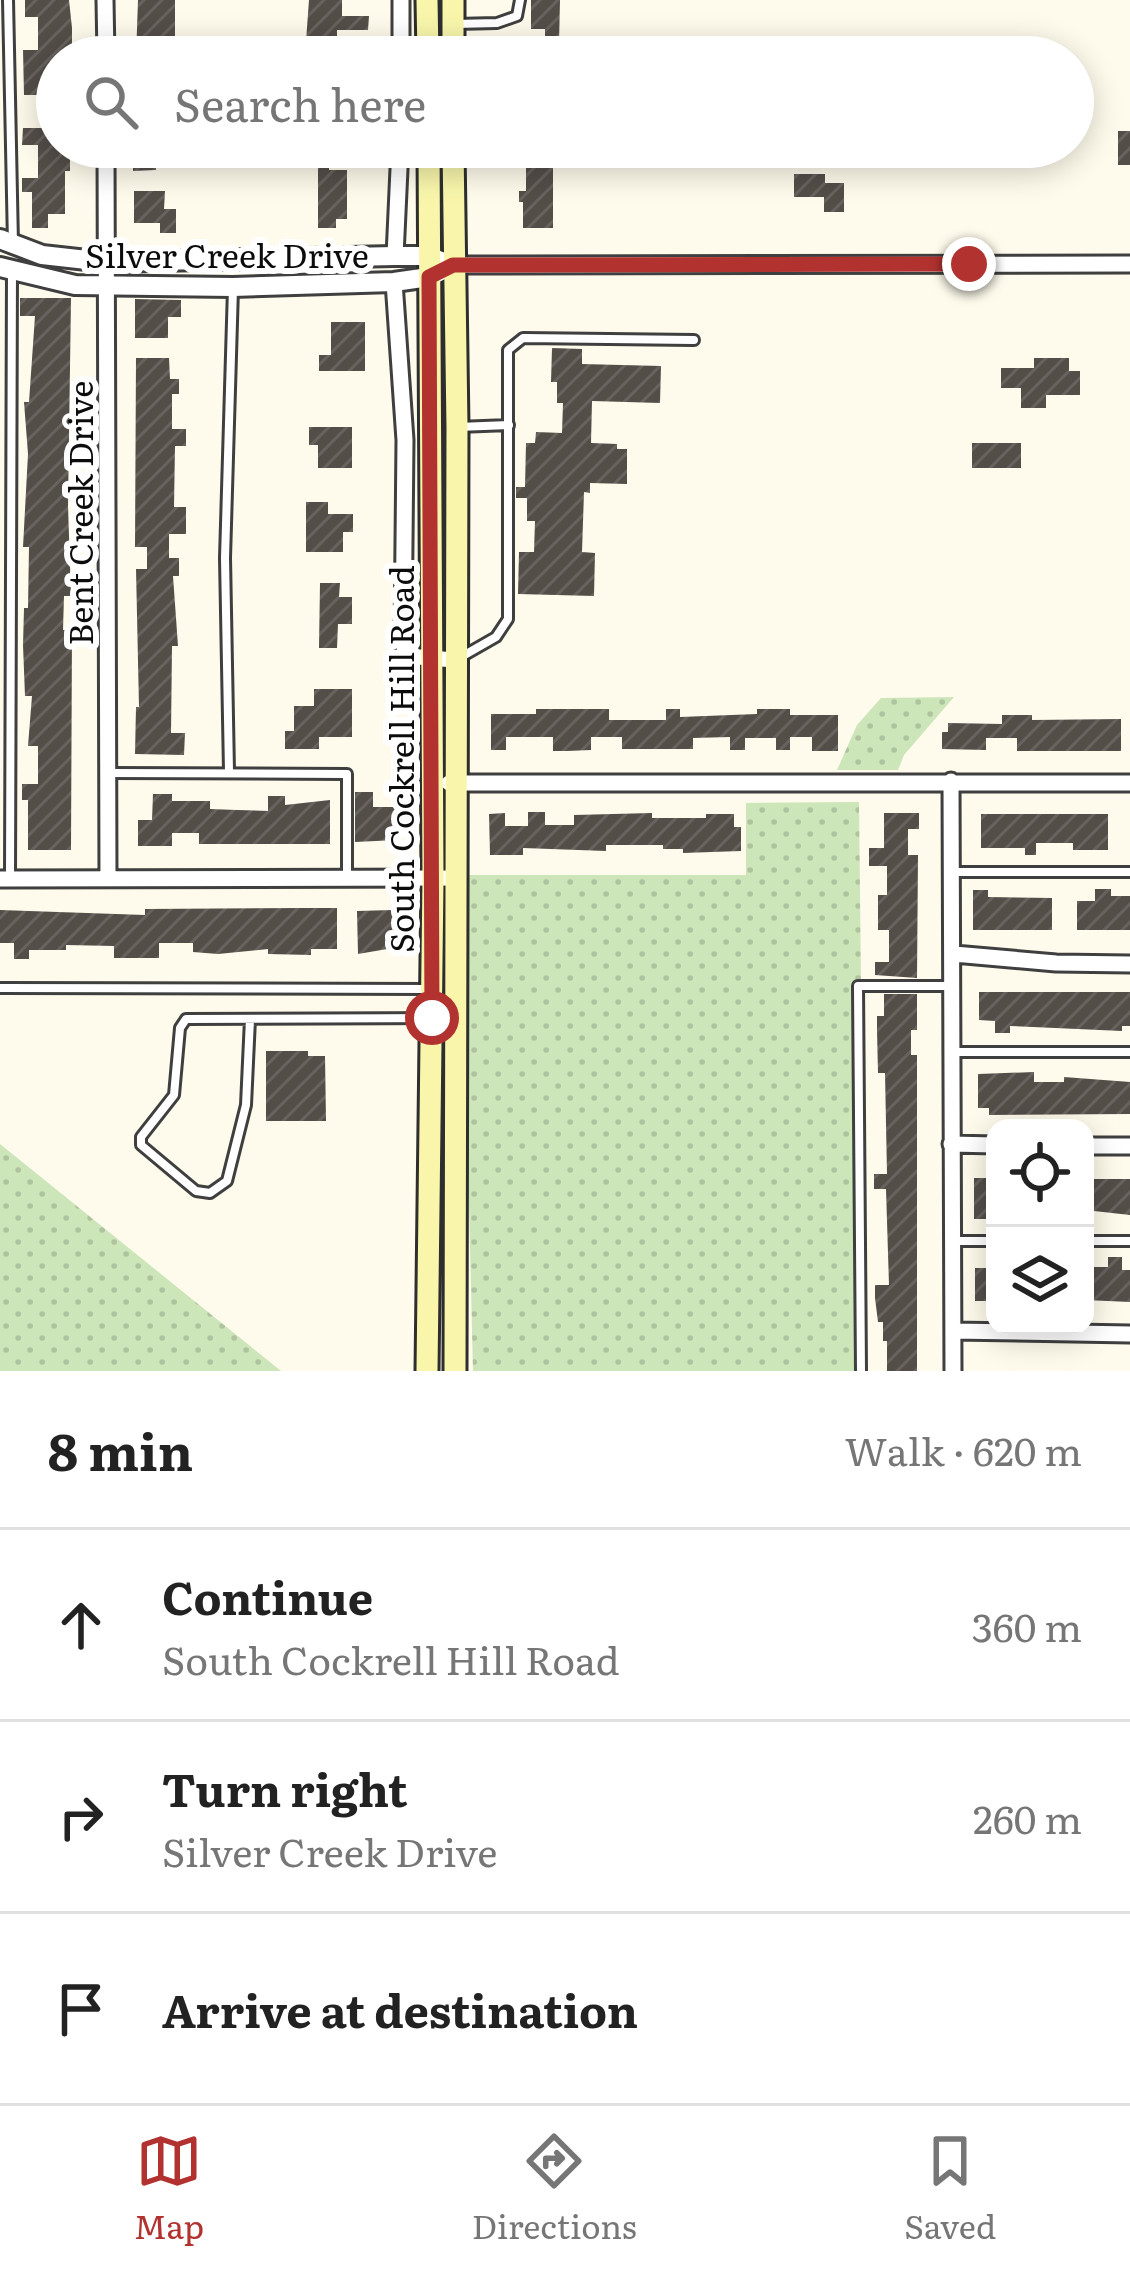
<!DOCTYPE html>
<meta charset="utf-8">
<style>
body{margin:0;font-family:Literata,serif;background:#f6f6f6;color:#222}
.controls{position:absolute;right:36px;bottom:36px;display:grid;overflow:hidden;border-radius:24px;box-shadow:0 6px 30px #0003}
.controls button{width:108px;height:108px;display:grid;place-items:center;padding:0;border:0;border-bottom:3px solid #e0e0e0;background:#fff;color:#222;font:60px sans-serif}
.stop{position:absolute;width:36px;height:36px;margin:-27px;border:9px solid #b1322f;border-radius:50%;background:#fff}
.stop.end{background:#b1322f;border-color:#fff;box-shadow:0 3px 12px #0008}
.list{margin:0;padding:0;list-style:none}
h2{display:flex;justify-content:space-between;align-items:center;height:156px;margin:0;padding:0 48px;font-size:51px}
h2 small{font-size:39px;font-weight:400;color:#767676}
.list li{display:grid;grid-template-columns:78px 1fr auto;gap:36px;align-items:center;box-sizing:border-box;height:192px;padding:0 48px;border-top:3px solid #e0e0e0}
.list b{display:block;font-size:45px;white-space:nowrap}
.list p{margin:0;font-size:39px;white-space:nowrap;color:#767676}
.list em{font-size:39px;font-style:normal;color:#767676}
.icon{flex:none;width:66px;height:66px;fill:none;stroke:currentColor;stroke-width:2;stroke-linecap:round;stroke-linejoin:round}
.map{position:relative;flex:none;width:1130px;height:1371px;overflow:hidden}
.search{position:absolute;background:#fff;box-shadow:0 6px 30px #0003;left:36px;right:36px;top:36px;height:132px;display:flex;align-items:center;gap:30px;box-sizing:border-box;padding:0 42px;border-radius:66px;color:#767676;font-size:45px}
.sheet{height:732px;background:#fff}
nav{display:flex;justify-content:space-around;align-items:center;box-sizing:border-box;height:168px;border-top:3px solid #e0e0e0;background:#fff;font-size:33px;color:#767676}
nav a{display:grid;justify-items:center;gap:6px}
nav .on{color:#b1322f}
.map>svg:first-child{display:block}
.grass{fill:url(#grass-dots)}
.building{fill:url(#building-hatch)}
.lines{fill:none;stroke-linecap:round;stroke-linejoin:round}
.service-casing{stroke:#3f3f3f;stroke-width:14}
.minor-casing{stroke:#3f3f3f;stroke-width:21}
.tertiary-casing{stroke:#3f3f3f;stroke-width:24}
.secondary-casing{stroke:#2e2e2e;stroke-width:27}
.service{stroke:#fff;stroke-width:8}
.minor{stroke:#fff;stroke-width:15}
.tertiary{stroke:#fff;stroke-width:18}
.secondary{stroke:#f9f6ac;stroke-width:21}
.route{stroke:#b1322f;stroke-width:15}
.labels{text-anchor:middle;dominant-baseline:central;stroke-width:12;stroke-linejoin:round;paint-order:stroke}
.street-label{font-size:33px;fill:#0c0c0c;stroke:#fff}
</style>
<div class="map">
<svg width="1130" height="1371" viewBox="0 0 1130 1371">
<defs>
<pattern id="grass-dots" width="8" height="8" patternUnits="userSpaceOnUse" patternTransform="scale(3)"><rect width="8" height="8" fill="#cce5b9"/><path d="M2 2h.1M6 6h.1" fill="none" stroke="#aec39e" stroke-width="1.8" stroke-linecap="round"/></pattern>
<pattern id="building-hatch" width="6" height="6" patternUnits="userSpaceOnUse" patternTransform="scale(3)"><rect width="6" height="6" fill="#544e49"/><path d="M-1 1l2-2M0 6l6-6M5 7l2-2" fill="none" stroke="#68635f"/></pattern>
</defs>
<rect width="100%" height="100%" fill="#fefbec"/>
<path class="grass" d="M954,697L904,755L898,770H837L857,725L881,698Z
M859,802L861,983L854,985L855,1371H473L461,875H746V803Z
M0,1144L281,1371H0Z"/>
<path class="building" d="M25,0H69L72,28V57H57V147H70V171H65V214H48V228H32V192H22V178H38V145H22L23,128H42V95H24L23,50H38V17H25Z
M138,0H175V39H180V57H136Z
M309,0H342V16H369L368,30H337V56L305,55Z
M531,0H560L559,44H577V57H545V29H531Z
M1118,131H1130V165H1118Z
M133,147H156V170L133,171Z
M925,147H962V165H925Z
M987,147H1041V161H987Z
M526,153H553V228H523V202H519V191H526Z
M318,161H329V170H347V219H336V228H318Z
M794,174H825V183H844V212H824V197H794Z
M134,191H165L164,209H176V233H160V223H134Z
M20,298H71L68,506L71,596H64L63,630H72L71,850H28V800H22V784H38V746H28L32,696H25L23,645L24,608H28L29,547H23L28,454L24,402H29L35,316H20Z
M135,299L181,300V317H168V338H135Z
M331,322H365V371H319V355H331Z
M552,348L582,349V364L661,366L660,403L592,401L591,443L617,444V449H627V484L590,483V493L584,492L582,552L595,553L594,596L518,594L519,552H534L535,521H527V498H516V487H525L526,443H535L536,432L562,433L563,403H557V382H551Z
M136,358H169L170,379H179V394H172V429H186V446H175L174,507H186V534H169V558H179V576H173L178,646H172L171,733H185L184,755L135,754L136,707H139L136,569H147V547H135Z
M1034,358H1069V371H1080V395H1046V408H1021V388H1001V368H1034Z
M309,427H352V468H318V445H309Z
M972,443H1021V468H972Z
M306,502H328V514H353V532H343V552H306Z
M320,583H340L339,597H352V624H338L337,648H319Z
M314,689H352V737H319V749H285V731H294V706H314Z
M536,709H609V720H666V709H680V717L757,714V709H790V715H838V751H812V737H790V750H776V738H745V750H730V737L693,738V749H622V737H591V750L567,751H553V737H506V750H491V714H536Z
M1002,715H1032V720L1121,719V751H1017V738H986V750L942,749V732H948V723L1002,724Z
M355,792H373V807H397V840L355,842Z
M153,794H172V801H210V809L237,810L268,811V796H285V805L330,800V844H199V833H172V846H138V820H152Z
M528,812H545V825H574V815L652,813V818H706V814H734V827H741V851L683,853V849H663V845H606V851L523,848V855H490L489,814L505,813V826H528Z
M884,813H919V829H908V855H918L917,978L875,975V962H889V930H878V895H887V866H869V848H884Z
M981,814H1108V850H1073V843H1036V855H1025V848H981Z
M1095,889H1111V896H1130V930H1077V901H1095Z
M973,890H988V897L1052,898V930H973Z
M304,908H337V949H311V955L268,954V949L218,954L193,952V943H159V958H114V946L66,945V950H29V959H14V943H0V910L145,915V909Z
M393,910V948L358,954L357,911Z
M979,992H1130V1026H1122V1031L1010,1026V1033H995V1021L979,1020Z
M884,994H917V1030H911V1055H917V1371H887V1341H883V1322H878L875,1298V1285H889L886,1189H874V1174H887L885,1073H878L877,1030V1016H884Z
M266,1051H308V1056H325L326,1121H266Z
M1034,1072V1082H1064V1077L1130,1082V1114L989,1115V1108H978V1074Z
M974,1178H995V1219H974Z
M1085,1179H1130V1215L1085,1210Z
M1108,1257H1122V1270H1130V1302L1085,1300V1267H1108Z
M975,1268H995V1301H975Z"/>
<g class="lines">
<g class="service-casing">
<path id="service" d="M8,0L13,244
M455,24L497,23L517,16L520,0
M458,427L509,425
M461,657L496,637L508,619V350L523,338L694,340
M229,771L225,558L233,288
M109,773L347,774V878
M952,872H1130
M10,878L12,271
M0,988L430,989
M250,1019L246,1105L227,1181L210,1193L196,1191L141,1145V1137L174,1095L180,1028L186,1019L453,1018
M954,1052H1130
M954,1241H995
M1085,1241H1130
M861,1371L858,986H952"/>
</g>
<g class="minor-casing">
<path id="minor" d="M105,0L106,57
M401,57V0
M106,147L108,879
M395,256L400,147
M453,265L1130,264
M394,282L405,440L403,644L407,656L454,660
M951,781L953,1371
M449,783H1130
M0,879L455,878
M954,954L1056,963L1130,964
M951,1144L995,1145
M1085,1146H1130
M953,1331L1130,1334"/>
</g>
<g class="tertiary-casing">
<path id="tertiary" d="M0,239L42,255L105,262L395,256H429L441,261
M0,267L75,285L233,287L394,282L429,277L441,271"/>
</g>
<g class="secondary-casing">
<path id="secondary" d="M427,0L428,57
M453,0V57
M453,147L457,427L455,1371
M427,1371L433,878L429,147"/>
</g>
<use href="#service" class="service"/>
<use href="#minor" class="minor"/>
<use href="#tertiary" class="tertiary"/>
<use href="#secondary" class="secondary"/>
</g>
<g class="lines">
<path class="route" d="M432,1018L429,277L453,265L969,264"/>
</g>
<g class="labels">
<g class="street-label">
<text x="227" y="253">Silver Creek Drive</text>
<text transform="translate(78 513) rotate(-90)">Bent Creek Drive</text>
<text transform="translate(399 759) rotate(-90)">South Cockrell Hill Road</text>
</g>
</g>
</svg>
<div class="controls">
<button><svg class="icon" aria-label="locate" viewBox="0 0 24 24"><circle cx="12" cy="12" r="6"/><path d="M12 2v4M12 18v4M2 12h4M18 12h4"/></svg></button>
<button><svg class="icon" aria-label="layers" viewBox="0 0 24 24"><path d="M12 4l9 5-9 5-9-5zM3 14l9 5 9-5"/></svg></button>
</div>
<div class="stop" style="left:432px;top:1018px"></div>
<div class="stop end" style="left:969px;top:264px"></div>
<div class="search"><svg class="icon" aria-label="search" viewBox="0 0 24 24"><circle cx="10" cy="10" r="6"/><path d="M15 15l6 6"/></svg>Search here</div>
</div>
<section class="sheet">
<h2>8 min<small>Walk · 620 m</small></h2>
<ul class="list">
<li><svg class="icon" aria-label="ahead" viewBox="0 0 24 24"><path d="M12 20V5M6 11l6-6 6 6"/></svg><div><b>Continue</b><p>South Cockrell Hill Road</p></div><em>360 m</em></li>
<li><svg class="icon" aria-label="right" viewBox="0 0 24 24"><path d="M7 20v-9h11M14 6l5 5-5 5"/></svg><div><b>Turn right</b><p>Silver Creek Drive</p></div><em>260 m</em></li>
<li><svg class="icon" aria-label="arrive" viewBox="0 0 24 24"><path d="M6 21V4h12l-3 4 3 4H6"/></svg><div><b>Arrive at destination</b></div></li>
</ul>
</section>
<nav>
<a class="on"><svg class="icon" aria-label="map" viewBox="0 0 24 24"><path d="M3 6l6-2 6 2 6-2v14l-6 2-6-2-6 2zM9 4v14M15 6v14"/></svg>Map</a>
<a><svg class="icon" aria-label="directions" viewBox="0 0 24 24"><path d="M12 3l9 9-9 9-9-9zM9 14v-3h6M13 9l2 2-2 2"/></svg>Directions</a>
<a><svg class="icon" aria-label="saved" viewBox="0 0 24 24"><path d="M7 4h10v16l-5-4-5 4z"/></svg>Saved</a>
</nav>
